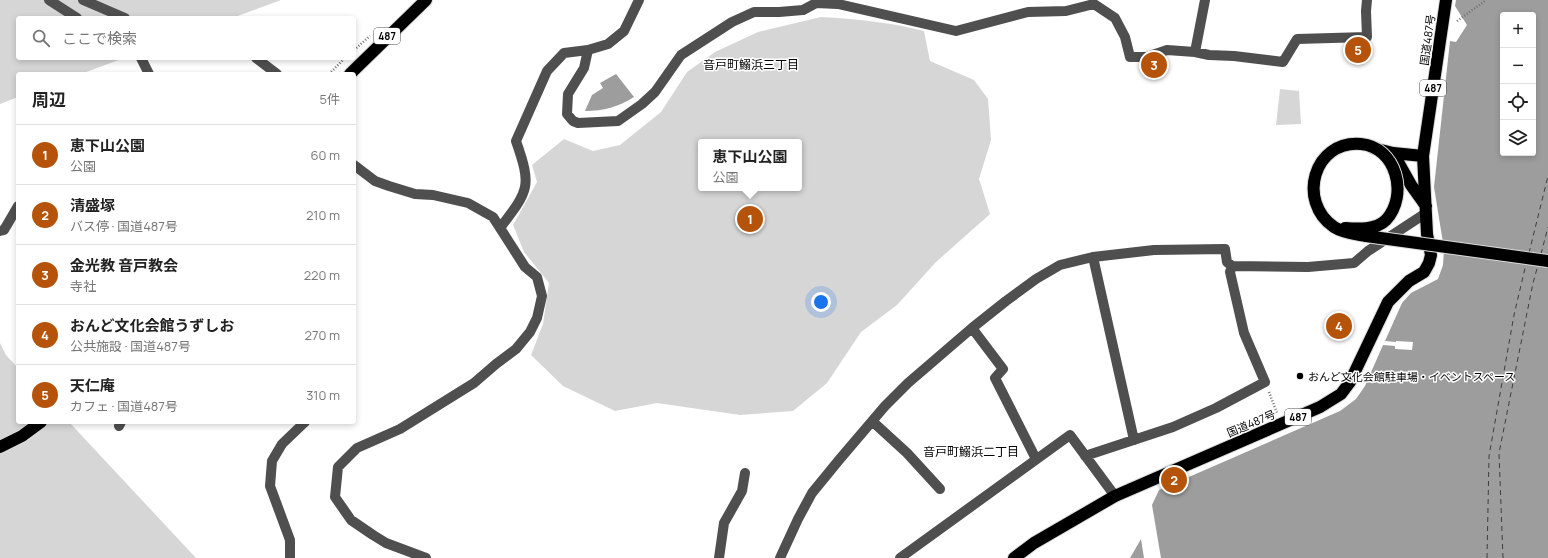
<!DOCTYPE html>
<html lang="ja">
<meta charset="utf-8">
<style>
body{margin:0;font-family:Manrope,"Noto Sans JP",sans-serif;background:#f2f2f2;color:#222}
.controls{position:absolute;right:12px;top:12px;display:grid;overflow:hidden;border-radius:4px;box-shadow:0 2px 6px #0003}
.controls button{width:36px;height:36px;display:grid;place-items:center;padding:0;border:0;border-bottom:1px solid #e0e0e0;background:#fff;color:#222;font:20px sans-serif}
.you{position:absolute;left:821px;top:302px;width:14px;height:14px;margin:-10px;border:3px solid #fff;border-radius:50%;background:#1a73e8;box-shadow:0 0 0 6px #1a73e833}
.badge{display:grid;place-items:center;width:26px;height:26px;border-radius:50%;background:#b45309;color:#fff;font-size:13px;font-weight:700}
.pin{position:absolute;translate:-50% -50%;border:2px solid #fff;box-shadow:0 1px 4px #0006}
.popup{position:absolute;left:698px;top:139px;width:104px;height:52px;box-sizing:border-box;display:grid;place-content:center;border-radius:4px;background:#fff;filter:drop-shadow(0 1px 3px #0005);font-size:13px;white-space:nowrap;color:#767676}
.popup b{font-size:15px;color:#222}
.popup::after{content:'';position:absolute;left:50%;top:100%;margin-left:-8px;border:8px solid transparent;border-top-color:#fff}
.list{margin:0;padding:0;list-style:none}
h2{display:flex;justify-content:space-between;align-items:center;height:52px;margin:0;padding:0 16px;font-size:17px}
h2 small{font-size:13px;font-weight:400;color:#767676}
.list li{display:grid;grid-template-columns:26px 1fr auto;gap:12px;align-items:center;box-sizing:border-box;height:60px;padding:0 16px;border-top:1px solid #e0e0e0}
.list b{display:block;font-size:15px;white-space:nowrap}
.list p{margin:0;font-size:13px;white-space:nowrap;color:#767676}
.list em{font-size:13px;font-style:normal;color:#767676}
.icon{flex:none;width:22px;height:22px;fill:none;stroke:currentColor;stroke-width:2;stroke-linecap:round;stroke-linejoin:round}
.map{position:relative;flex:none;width:1548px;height:558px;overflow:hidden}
.search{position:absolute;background:#fff;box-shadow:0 2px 6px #0003;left:16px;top:16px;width:340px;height:44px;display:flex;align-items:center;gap:10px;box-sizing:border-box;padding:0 14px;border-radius:4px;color:#767676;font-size:15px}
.panel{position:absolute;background:#fff;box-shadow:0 2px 6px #0003;left:16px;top:72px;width:340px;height:352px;border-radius:4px}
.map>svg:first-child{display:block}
.green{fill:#d6d6d6;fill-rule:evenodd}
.water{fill:#9d9d9d;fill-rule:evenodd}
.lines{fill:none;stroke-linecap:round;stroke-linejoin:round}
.ferry{stroke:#3e3e3e;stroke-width:1;stroke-dasharray:5 4;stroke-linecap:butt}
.highway-casing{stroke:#dbdbdb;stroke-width:14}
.path{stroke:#717171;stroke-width:2.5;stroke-dasharray:1 2;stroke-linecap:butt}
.minor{stroke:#4f4f4f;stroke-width:10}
.highway{stroke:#000;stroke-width:12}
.highway-bridge-casing{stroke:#dbdbdb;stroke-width:14;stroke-linecap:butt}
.highway-bridge{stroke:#000;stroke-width:12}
.poi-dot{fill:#000;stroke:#fff;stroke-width:1.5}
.labels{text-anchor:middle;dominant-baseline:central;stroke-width:3;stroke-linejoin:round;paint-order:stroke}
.shield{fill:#fff;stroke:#4c4c4c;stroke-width:1}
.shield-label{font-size:10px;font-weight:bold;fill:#000}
.street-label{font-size:11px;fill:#000;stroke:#fff}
.poi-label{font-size:11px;fill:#000;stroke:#fff;text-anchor:start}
.neighbourhood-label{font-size:12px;fill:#000;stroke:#fff}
</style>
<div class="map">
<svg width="1548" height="558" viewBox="0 0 1548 558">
<rect width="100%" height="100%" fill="#fff"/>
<path class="green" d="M0,0H281L232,18H18V58H124L81,74H18V97L0,104Z
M821,17C856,19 890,22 924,31L930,61L974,80L988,99L991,140L979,179L990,214L936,262L897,305L861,332L827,383L793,411L740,415L657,403L615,411L563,386L531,355L543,324L549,283L524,252L513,225L537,182L532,165L564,139L593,151L620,145L661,112L687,72L715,52L758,32ZM701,142H799V188H701Z
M1280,89L1299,91L1301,124L1276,125Z
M0,343L6,355L18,368V422H69L196,558H0Z"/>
<path class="water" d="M1456,0H1548V558H1161L1152,505L1159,490L1340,411L1356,399L1365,386L1383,345L1395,346V349L1412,350L1413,342L1396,341V342L1385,341L1402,303L1411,293L1438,279L1443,265L1444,249L1434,187L1450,41L1456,42L1467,25L1455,6ZM1503,15H1533V153H1503Z
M616,74L634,97C618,107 604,111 585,111L592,95L603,88L600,83Z
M1141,539L1144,558H1130Z"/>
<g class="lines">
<path class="ferry" d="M1529,253L1548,176
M1541,254L1548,227
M1487,558L1489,456L1514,315L1526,264
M1503,558L1499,453L1533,283L1538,265"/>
<g class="highway-casing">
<path id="highway" d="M350,74L426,0
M1373,148L1393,153L1423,156
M1393,153L1411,185L1426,206
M0,447L22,436L41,422
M1014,558L1034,543L1115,496L1320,407L1341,394L1350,382L1388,302L1409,281L1424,272L1429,263L1431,255L1427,234L1423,156L1446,0"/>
</g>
<path class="path" d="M1457,21L1485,1
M354,50L370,36
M329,74L345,58
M1269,392L1277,413"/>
<path class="minor" d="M49,0L77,18
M83,0L125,18
M588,50L608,44L624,31L639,0
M1195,52L1205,0
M141,58L149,74
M256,58L277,74
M354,165L375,181L389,186L415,194L433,195L468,203L493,217L525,267L537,277L542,296L537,318L530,332L516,349L496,364L474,383L400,429L357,448L338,467L335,497L351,520L373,535L386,543L426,558
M500,228C529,190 532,187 516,141L547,71L564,53L588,50L584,68L568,94L567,114L573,121L578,123L618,121L642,104L655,92L681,55L732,22L754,12H779L803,10L816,3L838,4L956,31L1028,12L1066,11L1094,4L1115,18L1125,37L1130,57H1147L1167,50L1195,52L1209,55L1234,56L1283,62L1297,39L1367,37L1366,11L1367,0
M0,231L4,230L18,206
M1093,257L1134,440
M972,328L1003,369L995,378L1036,459
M872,421L907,453L940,489
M119,426L121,422
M1085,456L1173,427L1216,408L1265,382L1244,333L1230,272L1232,266
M290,558V540L270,486L272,461L282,444L305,422
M719,558L724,523L742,491L745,473
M780,558L798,519L812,493L839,460L885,406L908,383L972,328L1006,301L1036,279L1060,265L1093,257L1154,250L1225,249L1227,262L1232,266L1308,267L1354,263L1368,251L1426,213
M900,558L1070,435L1115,496"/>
<use href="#highway" class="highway"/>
<g class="highway-bridge-casing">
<path id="highway-bridge" d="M1345,228C1358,229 1376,230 1386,220C1409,195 1396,147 1361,144C1313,140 1297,202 1334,227C1343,233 1355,234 1366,236L1548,261"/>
</g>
<use href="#highway-bridge" class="highway-bridge"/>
</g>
<circle class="poi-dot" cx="1300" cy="376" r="4"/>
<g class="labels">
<g class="shield">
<rect x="374" y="28" width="26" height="16" rx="3"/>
<rect x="1420" y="80" width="26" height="16" rx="3"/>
<rect x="1285" y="409" width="26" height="16" rx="3"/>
</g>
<g class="shield-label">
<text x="387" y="36">487</text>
<text x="1433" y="88">487</text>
<text x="1298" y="417">487</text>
</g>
<g class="street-label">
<text transform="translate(1427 40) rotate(-82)">国道487号</text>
<text transform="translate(1251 423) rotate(-23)">国道487号</text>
</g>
<g class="poi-label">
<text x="1308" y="376">おんど文化会館駐車場・イベントスペース</text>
</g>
<g class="neighbourhood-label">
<text x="751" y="64">音戸町鰯浜三丁目</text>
<text x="971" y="451">音戸町鰯浜二丁目</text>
</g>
</g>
</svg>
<div class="controls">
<button>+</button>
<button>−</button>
<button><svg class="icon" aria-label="locate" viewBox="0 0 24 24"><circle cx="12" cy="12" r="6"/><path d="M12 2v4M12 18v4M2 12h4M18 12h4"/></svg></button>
<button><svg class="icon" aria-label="layers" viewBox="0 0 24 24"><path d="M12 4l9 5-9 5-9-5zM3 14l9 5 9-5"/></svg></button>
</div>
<div class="you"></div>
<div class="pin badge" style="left:750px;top:219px">1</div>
<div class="popup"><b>恵下山公園</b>公園</div>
<div class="pin badge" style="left:1174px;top:480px">2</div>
<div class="pin badge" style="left:1154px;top:65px">3</div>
<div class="pin badge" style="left:1339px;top:326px">4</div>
<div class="pin badge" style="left:1358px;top:50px">5</div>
<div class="search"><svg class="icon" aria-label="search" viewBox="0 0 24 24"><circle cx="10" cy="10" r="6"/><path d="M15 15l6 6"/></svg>ここで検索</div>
<section class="panel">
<h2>周辺<small>5件</small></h2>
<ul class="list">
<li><span class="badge">1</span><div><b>恵下山公園</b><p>公園</p></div><em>60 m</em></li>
<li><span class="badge">2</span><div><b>清盛塚</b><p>バス停 · 国道487号</p></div><em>210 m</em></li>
<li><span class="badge">3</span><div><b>金光教 音戸教会</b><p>寺社</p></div><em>220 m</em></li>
<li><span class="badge">4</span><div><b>おんど文化会館うずしお</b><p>公共施設 · 国道487号</p></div><em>270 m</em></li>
<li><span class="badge">5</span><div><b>天仁庵</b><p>カフェ · 国道487号</p></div><em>310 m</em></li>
</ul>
</section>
</div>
